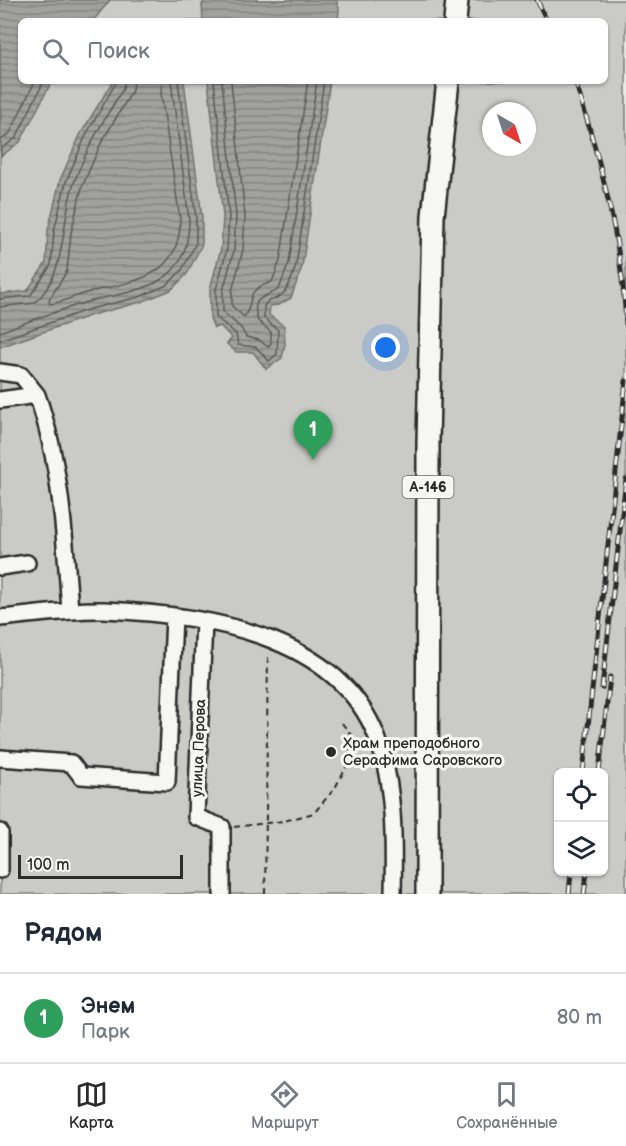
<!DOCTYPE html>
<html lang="ru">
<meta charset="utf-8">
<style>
body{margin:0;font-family:"Balsamiq Sans",sans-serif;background:#f6f6f7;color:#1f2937}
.controls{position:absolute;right:18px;bottom:18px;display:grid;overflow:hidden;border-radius:9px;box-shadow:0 2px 4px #0004}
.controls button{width:54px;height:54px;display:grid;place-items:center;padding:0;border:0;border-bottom:2px solid #e0e1e3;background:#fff;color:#1f2937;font:30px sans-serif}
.compass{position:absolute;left:482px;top:102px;width:54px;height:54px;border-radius:50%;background:#fff;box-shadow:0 2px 4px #0004;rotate:141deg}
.scale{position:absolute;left:18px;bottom:15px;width:165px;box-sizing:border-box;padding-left:6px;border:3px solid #2b2b2b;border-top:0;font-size:16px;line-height:21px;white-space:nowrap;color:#2b2b2b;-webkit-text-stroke:4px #f6f6f2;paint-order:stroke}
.you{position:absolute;left:386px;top:348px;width:21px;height:21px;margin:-15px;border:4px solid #fff;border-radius:50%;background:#1a73e8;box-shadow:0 0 0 9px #1a73e833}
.badge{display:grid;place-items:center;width:39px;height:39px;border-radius:50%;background:#2b2b2b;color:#fff;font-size:20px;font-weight:700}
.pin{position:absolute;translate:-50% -50px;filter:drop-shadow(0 2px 3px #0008)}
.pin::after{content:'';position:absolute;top:32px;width:21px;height:18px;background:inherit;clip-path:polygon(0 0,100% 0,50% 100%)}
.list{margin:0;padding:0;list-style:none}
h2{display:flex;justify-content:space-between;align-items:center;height:78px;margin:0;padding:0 24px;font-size:26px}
h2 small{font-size:20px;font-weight:400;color:#747a83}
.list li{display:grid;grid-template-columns:39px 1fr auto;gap:18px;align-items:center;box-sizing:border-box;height:90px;padding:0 24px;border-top:2px solid #e0e1e3}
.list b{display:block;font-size:22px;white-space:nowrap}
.list p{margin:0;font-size:20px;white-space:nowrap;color:#747a83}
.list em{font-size:20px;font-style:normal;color:#747a83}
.icon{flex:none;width:33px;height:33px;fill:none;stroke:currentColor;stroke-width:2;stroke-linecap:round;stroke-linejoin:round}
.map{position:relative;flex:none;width:626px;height:894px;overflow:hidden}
.search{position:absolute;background:#fff;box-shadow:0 2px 4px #0004;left:18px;right:18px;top:18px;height:66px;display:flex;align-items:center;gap:15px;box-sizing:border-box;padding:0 21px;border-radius:9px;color:#747a83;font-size:22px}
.sheet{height:168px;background:#fff}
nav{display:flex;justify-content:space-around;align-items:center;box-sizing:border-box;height:84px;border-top:2px solid #e0e1e3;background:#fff;font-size:16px;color:#747a83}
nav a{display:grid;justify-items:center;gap:3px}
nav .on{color:#2b2b2b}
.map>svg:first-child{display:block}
.garden{fill:#cacac7;stroke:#7a7a79;stroke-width:1.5;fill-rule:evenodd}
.water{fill:url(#water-rules);stroke:#727270;stroke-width:1.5}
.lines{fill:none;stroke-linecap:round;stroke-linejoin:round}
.shore{stroke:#5a5a59;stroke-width:1.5}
.minor-casing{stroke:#2b2b2b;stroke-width:20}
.highway-casing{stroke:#2b2b2b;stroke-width:26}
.path{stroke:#2b2b2b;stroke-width:2;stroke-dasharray:6 4.5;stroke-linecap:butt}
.minor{stroke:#f6f6f2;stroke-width:15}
.highway{stroke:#f6f6f2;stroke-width:21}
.rail-casing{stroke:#2b2b2b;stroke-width:5}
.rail{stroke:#f6f6f2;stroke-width:3;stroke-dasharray:9;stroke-linecap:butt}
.poi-dot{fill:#2b2b2b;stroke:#f6f6f2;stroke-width:2}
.labels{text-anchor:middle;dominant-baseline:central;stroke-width:6;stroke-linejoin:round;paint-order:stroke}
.shield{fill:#f6f6f2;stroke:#686867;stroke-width:1.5}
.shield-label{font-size:14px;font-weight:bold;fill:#2b2b2b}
.poi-label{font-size:15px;fill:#2b2b2b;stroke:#f6f6f2;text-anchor:start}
.street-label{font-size:15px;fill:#2b2b2b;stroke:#f6f6f2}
</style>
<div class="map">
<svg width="626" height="894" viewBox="0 0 626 894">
<defs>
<pattern id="water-rules" width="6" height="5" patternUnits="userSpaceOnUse" patternTransform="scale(1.5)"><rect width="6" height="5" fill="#a1a19e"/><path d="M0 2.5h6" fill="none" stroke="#838381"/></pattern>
</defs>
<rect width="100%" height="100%" fill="#eaeae6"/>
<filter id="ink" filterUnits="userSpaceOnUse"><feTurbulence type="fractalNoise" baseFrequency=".0167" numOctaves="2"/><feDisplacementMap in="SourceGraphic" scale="12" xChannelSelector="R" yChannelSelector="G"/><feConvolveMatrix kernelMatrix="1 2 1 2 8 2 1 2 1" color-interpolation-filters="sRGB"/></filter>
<g filter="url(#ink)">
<path class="garden" d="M0,0H626V894H0ZM21,21H605V81H21ZM491,111H527V147H491ZM558,772H604V872H558Z"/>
<path class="water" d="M0,0H110L93,21H21V81H52L20,142L1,156Z
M206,0H336L339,8L338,21H203L202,4Z
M113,81H184L202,217V244L187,274L171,290L141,302L92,315L0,347V294L27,291L46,263L48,230L60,180L81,133Z
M208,81H330L302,267L291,298L279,305L270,306L269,315L284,326L285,344L282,358L266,369L253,352H236L227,344L232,338L220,326L214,328L210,318V289L221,248L223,216Z"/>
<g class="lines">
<path class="shore" d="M134,81L131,93L101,143L82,187L71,233L67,271L49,300L50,304C64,302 77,295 90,292C135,281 181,277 180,219L161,94L162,81
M214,81L229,216L227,249L216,290V317L236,334L238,345L256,347L269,361L277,354L278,330L264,318V306L268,301C288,297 290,283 296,265L324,81
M222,81L236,216L234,250L223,291V312L241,328L246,337L259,340L268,347L271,343V332L258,321C249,295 266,298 279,289L289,263L317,81
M231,81L245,216L243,250L232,291V306L244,317C256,301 242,291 272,282L280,261L308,81
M0,141L10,133L35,81
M0,150L16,138L44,81
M0,299L30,296L51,265L54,231L66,182L86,135L117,81
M0,307L34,303C68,275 60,222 74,183C86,149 104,119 123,89L125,81
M0,332C28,321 58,311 87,302C112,295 140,293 162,279C183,266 189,241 189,219L171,81
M0,340L90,309L139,297L167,285L182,270L196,243V218L178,81"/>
<g class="minor-casing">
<path id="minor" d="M0,372L21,375L37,395
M0,400L37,395C61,463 65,539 70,611
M0,567L27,563
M0,618C34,615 69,609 104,610C200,614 337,633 377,737C395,785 394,843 393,894
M204,621L196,817L222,827V894
M0,758L71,763L81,776L167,782L174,616
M0,832V870"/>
</g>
<g class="highway-casing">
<path id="highway" d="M455,21L457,0
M427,894L428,443L433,216L448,81"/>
</g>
<path class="path" d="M342,723L361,748
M346,740L351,735
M234,827L284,821L314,813L335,788L353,754L346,745
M265,894L268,654"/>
<use href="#minor" class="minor"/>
<use href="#highway" class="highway"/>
<g class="rail-casing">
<path id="rail" d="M537,0L547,21
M575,81C600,159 622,242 626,324
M602,688L626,479
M583,772L626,381
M599,772L610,677
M569,894L571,872
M584,894L587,872"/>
</g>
<use href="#rail" class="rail"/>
</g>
</g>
<circle class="poi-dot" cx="331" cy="752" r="6"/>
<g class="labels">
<rect class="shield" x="402.5" y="476" width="51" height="22" rx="4.5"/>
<g class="shield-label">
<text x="428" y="487">А-146</text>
</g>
<g class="poi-label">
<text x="343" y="743">Храм преподобного<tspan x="343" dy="17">Серафима Саровского</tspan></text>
</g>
<g class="street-label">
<text transform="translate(199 748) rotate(-88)">улица Перова</text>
</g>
</g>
</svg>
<div class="controls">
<button><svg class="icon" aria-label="locate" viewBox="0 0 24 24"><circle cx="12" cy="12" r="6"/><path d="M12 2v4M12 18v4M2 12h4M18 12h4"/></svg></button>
<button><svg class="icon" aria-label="layers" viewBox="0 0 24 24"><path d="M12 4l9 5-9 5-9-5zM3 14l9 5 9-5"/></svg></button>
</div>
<svg class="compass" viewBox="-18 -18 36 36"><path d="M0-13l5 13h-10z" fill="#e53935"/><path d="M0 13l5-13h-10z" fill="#747a83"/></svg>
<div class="scale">100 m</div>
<div class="you"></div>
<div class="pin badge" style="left:313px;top:460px;background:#2e9e5b">1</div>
<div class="search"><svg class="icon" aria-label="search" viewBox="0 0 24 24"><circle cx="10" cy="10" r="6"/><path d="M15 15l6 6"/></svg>Поиск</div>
</div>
<section class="sheet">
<h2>Рядом<small></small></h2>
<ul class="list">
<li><span class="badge" style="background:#2e9e5b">1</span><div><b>Энем</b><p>Парк</p></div><em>80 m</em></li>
</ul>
</section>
<nav>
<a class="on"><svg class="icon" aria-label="map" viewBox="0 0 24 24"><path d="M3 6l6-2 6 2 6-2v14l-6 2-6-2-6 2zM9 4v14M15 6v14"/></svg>Карта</a>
<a><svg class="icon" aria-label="directions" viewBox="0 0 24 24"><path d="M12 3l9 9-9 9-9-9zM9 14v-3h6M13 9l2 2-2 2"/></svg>Маршрут</a>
<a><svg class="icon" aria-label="saved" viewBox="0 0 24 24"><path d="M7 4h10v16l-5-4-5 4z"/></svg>Сохранённые</a>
</nav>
